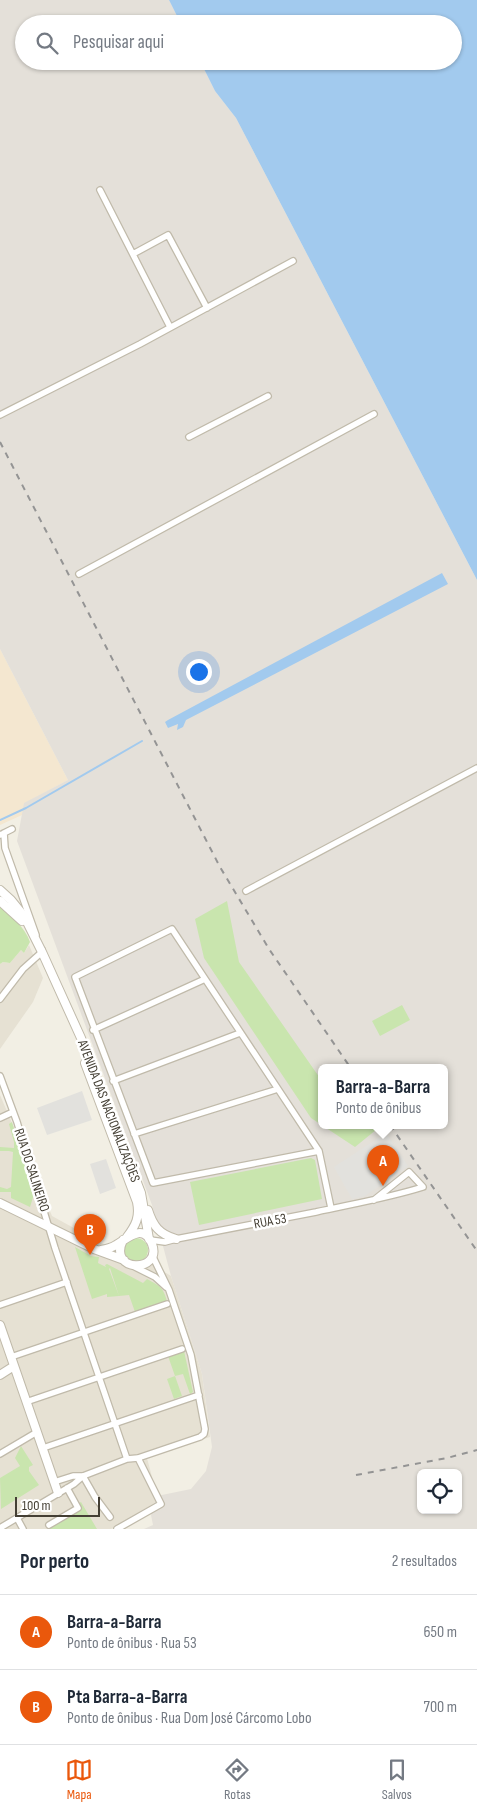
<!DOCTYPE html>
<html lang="pt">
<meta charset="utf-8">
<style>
body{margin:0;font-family:"Sofia Sans Condensed",sans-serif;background:#f6f6f7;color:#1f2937}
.controls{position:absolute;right:15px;bottom:15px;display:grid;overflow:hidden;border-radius:8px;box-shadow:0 1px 4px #0004}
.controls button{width:45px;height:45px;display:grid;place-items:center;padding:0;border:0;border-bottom:1px solid #e0e1e3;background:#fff;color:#1f2937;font:25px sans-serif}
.scale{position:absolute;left:15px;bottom:12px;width:85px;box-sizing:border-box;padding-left:5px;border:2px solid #443f34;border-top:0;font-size:14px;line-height:18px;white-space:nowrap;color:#443f34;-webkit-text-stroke:4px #fff;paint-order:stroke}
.you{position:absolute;left:198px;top:671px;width:18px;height:18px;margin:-12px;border:4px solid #fff;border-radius:50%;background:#1a73e8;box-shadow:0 0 0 8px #1a73e833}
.badge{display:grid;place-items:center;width:32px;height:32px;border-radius:50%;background:#ea580c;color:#fff;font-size:16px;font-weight:700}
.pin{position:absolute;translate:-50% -41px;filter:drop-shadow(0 1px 2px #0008)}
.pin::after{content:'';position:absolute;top:26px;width:18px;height:15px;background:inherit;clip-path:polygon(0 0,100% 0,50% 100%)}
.popup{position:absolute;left:318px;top:1064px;width:130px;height:65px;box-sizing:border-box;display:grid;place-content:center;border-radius:8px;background:#fff;filter:drop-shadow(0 1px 4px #0005);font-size:16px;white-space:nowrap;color:#747a83}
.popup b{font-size:19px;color:#1f2937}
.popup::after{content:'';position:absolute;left:50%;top:100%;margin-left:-10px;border:10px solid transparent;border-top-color:#fff}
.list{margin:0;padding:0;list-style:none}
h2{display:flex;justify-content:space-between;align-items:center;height:65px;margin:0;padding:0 20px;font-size:21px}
h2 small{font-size:16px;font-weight:400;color:#747a83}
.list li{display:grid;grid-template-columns:32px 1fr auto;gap:15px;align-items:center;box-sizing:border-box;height:75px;padding:0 20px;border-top:1px solid #e0e1e3}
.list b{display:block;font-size:19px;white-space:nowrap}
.list p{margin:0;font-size:16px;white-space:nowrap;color:#747a83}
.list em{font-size:16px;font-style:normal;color:#747a83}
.icon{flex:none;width:28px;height:28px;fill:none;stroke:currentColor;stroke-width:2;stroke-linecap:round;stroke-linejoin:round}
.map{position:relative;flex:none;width:477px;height:1529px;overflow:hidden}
.search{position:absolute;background:#fff;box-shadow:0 1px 4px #0004;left:15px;right:15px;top:15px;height:55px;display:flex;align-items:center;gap:12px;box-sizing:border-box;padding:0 18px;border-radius:28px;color:#747a83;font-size:19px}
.sheet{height:215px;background:#fff}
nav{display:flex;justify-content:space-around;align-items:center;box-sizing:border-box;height:70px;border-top:1px solid #e0e1e3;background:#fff;font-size:14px;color:#747a83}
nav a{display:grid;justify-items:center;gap:2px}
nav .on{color:#ea580c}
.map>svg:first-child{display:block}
.residential{fill:#e6e1d3}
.commercial{fill:#f4e7d0}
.industrial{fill:#e4e0d9;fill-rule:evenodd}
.green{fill:#c9e5ae}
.parking{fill:#e2e1dd}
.water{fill:#a2caee}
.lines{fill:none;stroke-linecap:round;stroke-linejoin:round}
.stream{stroke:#a2caee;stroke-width:2}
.minor-casing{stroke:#c0baaa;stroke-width:8}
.tertiary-casing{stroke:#c0baaa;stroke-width:10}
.minor{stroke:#fff;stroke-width:5.5}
.tertiary{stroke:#fff;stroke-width:8}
.rail{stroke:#949494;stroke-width:2;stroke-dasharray:6 6;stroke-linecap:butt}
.labels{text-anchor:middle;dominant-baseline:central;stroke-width:5;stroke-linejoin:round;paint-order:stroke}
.street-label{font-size:14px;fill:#443f34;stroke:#fff}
</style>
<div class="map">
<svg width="477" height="1529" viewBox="0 0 477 1529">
<rect width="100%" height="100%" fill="#f2efe4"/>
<path class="residential" d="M29,945L43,978L33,1002L0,1049V964L3,962L10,963L21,950L24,953Z
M0,1095L52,1216L101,1243L135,1254L171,1276L202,1374L210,1437L147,1458L157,1496L156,1502L111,1529H0Z"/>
<path class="commercial" d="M0,649L68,780L25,803L22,815L0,825Z"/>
<path class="industrial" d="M0,0H169L181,24H24V61H200L215,91L236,118L477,580V1529H144L153,1525L151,1515L157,1496L191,1489L206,1471L212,1447L202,1374L171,1276L152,1205L17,841L24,803L68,780L0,649ZM322,1067H444V1125H322ZM421,1473H458V1510H421Z"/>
<path class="green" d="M227,901L239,962L322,1081V1125H382L355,1147L311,1118L204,958L195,919Z
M0,906C11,916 25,927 30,942L24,953L21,950L10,963L3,962L0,964Z
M402,1005L410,1020L380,1036L372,1021Z
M12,1122L34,1194L30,1207L11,1198V1192H0V1187L7,1189L11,1187L13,1152L9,1151H0V1147L14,1148V1142L9,1124Z
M311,1158L315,1160L322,1199L199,1225L190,1182Z
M124 1250a12 12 0 1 1 24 0a12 12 0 1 1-24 0Z
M75,1247L91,1256L99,1257L98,1263L106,1267L105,1265L107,1264L143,1283L147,1279C160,1286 163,1287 167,1301L135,1312L129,1295L119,1296L110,1268L109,1269L119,1296L107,1297V1294L92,1299Z
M184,1351L193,1392L190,1394L183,1374L175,1376L182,1396L174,1399L167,1379L175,1376L168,1356Z
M21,1446L33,1465L29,1467V1471L39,1485L1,1509L0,1478L20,1466L15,1458Z
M81,1502L97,1529H49L78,1511L80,1508L79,1503Z"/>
<path class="parking" d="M82,1091L92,1120L47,1135L37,1108Z
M386,1133L408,1166L365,1196L352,1199L334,1167Z
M106,1159L116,1188L100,1194L90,1164Z"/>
<path class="water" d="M169,0H477V580L236,118L215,91L200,61H453V24H181Z
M442,573L448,584L186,720L183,727L177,730L178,724L168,728L165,722L168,720Z"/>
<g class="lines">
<path class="stream" d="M0,820L26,808L142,741"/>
<g class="minor-casing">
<path id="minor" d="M100,190L170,327
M133,254L168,235L207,308
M0,415L140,344L293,261
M189,437L268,396
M79,574L374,414
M4,833L5,848L36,935
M0,835L12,829
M246,891L477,768
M0,999L23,969L42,952V950
M93,1030L205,979
M0,1076L17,1122L55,1248L127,1459
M113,1081L240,1033
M0,1118L13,1112
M134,1134L278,1089
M319,1151L153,1183L75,977L172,929L319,1151L331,1208
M150,1240L165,1242L176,1239L316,1212C352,1204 388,1198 423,1187L409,1172L374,1200
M133,1266L155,1277L166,1287
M0,1305L67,1282
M11,1357L167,1304
M26,1402L182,1349
M43,1448L199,1395
M0,1454L37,1432
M83,1476L95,1497L110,1517
M54,1482L73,1476H83L127,1459L138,1458L200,1437L204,1434L205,1429L191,1355L169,1290L152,1255
M17,1518L23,1529
M49,1525L78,1508L67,1488
M0,1528L74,1484L83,1476
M117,1529L161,1504L138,1458"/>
</g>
<g class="tertiary-casing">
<path id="tertiary" d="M0,890L11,900L24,916L42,952L81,1038L141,1193L149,1239
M0,901L22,921
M85,1063L137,1202C140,1217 136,1225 127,1237
M0,1203L94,1249L124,1260
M148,1210C153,1226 159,1234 176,1239
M101,1250C107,1249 111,1248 116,1245C127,1239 143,1222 152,1244C163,1273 107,1273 123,1240
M0,1325L58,1493
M0,1375L14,1366"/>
</g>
<use href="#minor" class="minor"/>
<use href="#tertiary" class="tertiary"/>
<path class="rail" d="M0,442L220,867L269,949L350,1067
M390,1125L477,1251
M356,1475L447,1458L477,1450"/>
</g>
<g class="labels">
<g class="street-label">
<text transform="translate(109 1111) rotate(69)">AVENIDA DAS NACIONALIZAÇÕES</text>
<text transform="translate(32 1170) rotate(72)">RUA DO SALINEIRO</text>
<text transform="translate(270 1221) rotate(-11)">RUA 53</text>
</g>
</g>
</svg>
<div class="controls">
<button><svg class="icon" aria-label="locate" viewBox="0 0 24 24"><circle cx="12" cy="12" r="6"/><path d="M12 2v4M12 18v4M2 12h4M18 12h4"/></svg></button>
</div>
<div class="scale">100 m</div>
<div class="you"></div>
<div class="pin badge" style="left:383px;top:1186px">A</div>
<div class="popup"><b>Barra-a-Barra</b>Ponto de ônibus</div>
<div class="pin badge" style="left:90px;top:1255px">B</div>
<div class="search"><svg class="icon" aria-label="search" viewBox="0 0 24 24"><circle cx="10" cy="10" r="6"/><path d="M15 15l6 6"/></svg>Pesquisar aqui</div>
</div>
<section class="sheet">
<h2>Por perto<small>2 resultados</small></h2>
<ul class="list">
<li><span class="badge">A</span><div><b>Barra-a-Barra</b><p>Ponto de ônibus · Rua 53</p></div><em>650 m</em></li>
<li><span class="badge">B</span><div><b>Pta Barra-a-Barra</b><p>Ponto de ônibus · Rua Dom José Cárcomo Lobo</p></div><em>700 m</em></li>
</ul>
</section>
<nav>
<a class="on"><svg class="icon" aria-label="map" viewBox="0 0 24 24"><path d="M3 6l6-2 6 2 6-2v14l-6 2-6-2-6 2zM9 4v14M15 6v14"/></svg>Mapa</a>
<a><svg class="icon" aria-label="directions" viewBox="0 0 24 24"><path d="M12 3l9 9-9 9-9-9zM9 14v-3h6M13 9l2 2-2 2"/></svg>Rotas</a>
<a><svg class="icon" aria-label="saved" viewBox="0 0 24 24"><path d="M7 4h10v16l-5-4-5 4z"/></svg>Salvos</a>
</nav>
